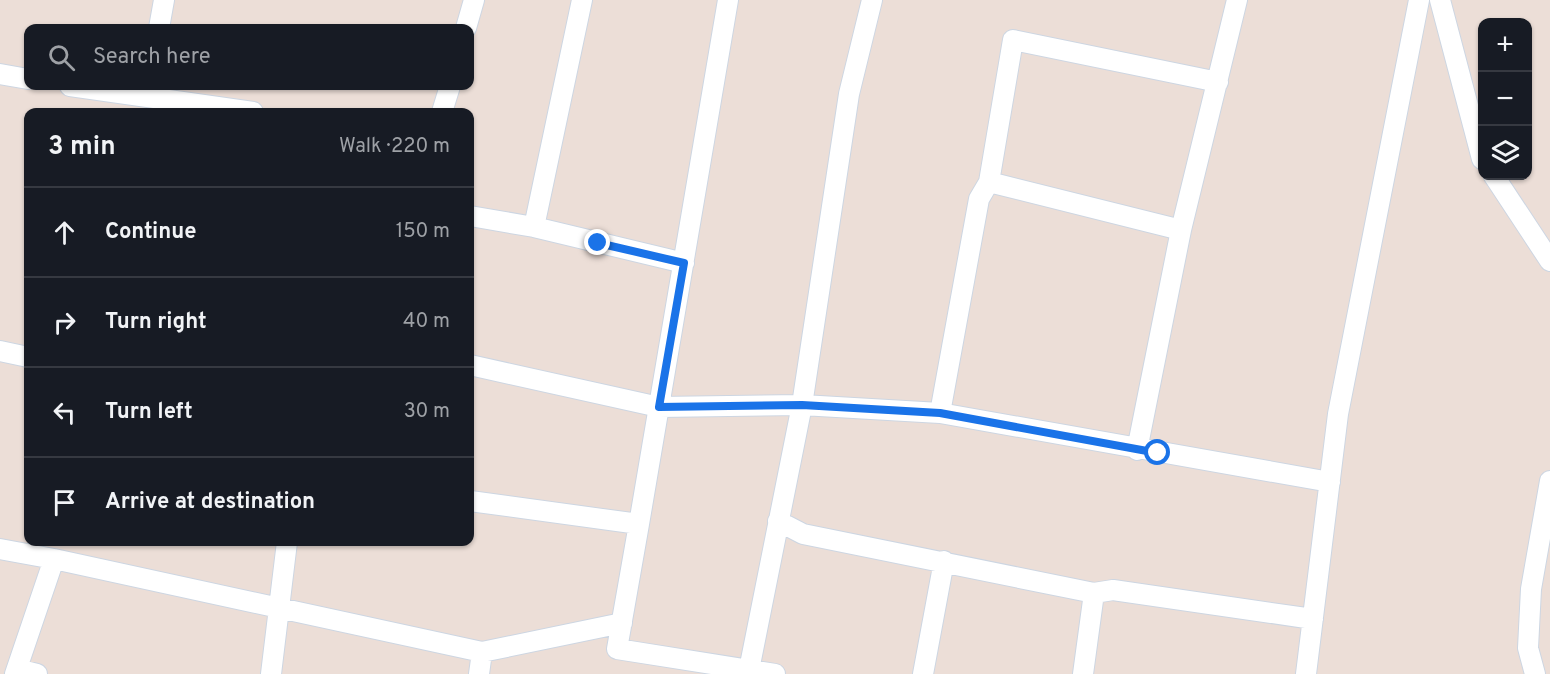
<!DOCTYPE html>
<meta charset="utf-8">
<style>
body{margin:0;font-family:Overpass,sans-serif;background:#242831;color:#f1f3f6}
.controls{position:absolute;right:18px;top:18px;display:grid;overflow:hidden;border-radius:12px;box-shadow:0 2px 4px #0004}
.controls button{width:54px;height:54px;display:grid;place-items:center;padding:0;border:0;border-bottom:2px solid #363941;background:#171b24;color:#f1f3f6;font:30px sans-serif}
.stop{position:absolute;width:18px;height:18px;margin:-14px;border:4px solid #1a73e8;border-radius:50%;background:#fff}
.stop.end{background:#1a73e8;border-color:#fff;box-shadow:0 2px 6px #0008}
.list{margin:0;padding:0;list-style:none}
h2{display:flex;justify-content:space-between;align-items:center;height:78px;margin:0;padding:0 24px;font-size:26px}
h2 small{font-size:20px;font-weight:400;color:#9ea1a6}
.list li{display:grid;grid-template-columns:39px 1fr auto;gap:18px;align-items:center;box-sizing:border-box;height:90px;padding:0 24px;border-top:2px solid #363941}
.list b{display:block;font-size:22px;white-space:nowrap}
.list em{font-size:20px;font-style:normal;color:#9ea1a6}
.icon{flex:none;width:33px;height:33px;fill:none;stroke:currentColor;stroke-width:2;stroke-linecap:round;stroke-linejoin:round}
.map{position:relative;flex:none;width:1550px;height:674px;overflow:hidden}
.search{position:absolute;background:#171b24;box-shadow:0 2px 4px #0004;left:24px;top:24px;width:450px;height:66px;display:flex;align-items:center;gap:15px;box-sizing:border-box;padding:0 21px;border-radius:12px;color:#9ea1a6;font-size:22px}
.panel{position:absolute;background:#171b24;box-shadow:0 2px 4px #0004;left:24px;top:108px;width:450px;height:438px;border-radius:12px}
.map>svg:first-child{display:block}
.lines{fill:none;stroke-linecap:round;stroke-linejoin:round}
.street-casing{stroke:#cdd6e2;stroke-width:22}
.street{stroke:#fff;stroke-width:20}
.route{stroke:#1a73e8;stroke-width:8}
</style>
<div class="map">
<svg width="1550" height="674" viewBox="0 0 1550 674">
<rect width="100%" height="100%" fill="#ecded7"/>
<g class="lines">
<g class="street-casing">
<path id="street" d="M1440,0L1482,159
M159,28L164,0
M466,28L474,0
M0,74L28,79
M70,86L253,112
M442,112L450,86
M1494,176L1550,261
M989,182L1181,230
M470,216L534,227L684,263
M534,227L582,0
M0,351L28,357
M470,365L659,407L802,405L940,413L1330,482
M940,413L979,199L989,182L1013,40L1218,82
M1137,450L1181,230L1237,0
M470,501L639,524L728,0
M778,521L803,534L1094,593L1113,590L1313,619
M639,524L617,649L775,674
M0,549L54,559L15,674
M54,559L482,652L622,623
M17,669L37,674
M749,670L802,405L849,94L872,0
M271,674L287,542
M479,674L482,652
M923,674L944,561
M1083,674L1094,593
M1306,674L1338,414L1419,0
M1535,674L1528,648L1531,589L1550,481"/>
</g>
<use href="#street" class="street"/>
</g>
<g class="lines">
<path class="route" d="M598,243L684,263L659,407L802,405L940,413L1158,453"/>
</g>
</svg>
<div class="controls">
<button>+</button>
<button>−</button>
<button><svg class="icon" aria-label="layers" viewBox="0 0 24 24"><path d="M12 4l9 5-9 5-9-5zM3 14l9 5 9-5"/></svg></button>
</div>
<div class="stop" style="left:1158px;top:453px"></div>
<div class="stop end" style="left:598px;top:243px"></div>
<div class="search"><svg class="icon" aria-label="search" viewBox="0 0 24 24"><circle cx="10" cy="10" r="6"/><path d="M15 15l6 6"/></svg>Search here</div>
<section class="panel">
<h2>3 min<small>Walk · 220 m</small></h2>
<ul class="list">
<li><svg class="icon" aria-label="ahead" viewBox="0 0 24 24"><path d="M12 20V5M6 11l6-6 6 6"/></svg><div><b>Continue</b></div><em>150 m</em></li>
<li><svg class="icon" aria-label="right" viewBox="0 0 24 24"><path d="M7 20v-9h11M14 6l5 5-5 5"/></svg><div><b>Turn right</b></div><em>40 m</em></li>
<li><svg class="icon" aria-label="left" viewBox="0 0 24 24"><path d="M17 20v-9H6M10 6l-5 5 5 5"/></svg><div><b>Turn left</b></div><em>30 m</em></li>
<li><svg class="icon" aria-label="arrive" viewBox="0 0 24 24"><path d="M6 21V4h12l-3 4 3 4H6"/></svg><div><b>Arrive at destination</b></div></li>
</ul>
</section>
</div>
